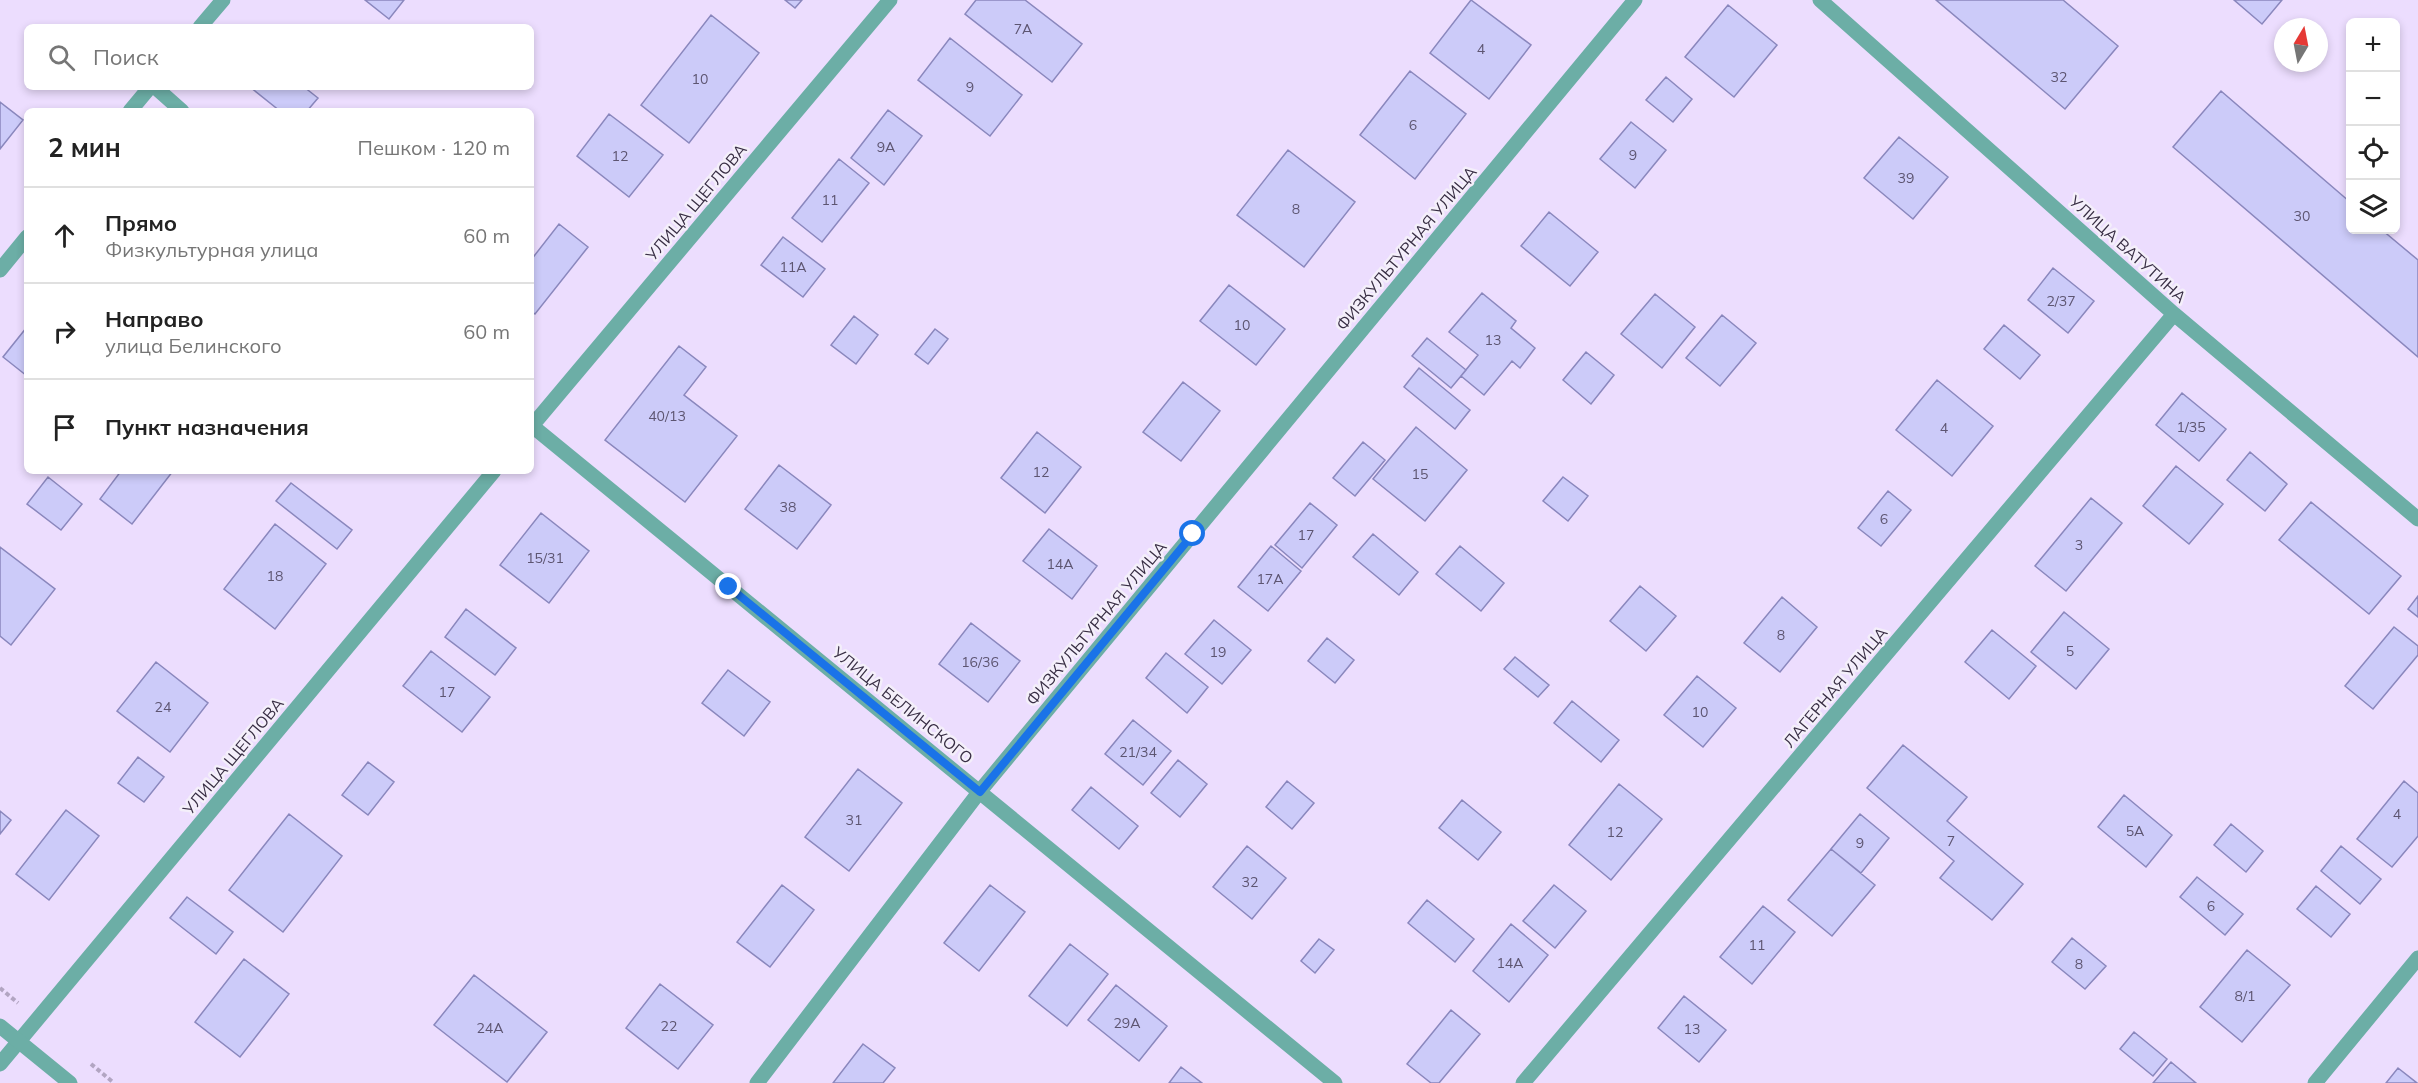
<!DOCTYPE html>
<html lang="ru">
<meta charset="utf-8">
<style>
body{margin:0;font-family:Mulish,sans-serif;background:#f2f2f2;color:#222}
.controls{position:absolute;right:18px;top:18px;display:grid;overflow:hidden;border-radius:9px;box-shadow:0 3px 9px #0003}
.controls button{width:54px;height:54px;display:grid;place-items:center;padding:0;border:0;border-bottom:2px solid #e0e0e0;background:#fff;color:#222;font:30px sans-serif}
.compass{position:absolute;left:2274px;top:18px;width:54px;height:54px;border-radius:50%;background:#fff;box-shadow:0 3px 9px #0003;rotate:10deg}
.stop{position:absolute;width:18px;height:18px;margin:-14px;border:4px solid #1a73e8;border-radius:50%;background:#fff}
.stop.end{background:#1a73e8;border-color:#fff;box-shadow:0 2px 6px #0008}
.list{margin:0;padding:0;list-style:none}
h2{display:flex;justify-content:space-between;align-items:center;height:78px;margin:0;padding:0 24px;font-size:26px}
h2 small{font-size:20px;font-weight:400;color:#767676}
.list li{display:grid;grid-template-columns:39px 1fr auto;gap:18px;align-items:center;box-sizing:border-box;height:96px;padding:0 24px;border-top:2px solid #e0e0e0}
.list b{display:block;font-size:22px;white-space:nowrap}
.list p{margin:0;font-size:20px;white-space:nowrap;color:#767676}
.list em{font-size:20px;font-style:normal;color:#767676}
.icon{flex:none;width:33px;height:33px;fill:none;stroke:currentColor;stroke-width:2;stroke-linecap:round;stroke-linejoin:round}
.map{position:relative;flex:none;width:2418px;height:1083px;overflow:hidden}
.search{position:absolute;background:#fff;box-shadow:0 3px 9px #0003;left:24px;top:24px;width:510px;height:66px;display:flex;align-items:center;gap:15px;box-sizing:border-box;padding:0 21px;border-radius:9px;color:#767676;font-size:22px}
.panel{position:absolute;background:#fff;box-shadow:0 3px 9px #0003;left:24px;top:108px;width:510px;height:366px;border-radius:9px}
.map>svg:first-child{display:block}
.building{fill:#cccbf9;stroke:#8a87bd;stroke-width:1.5}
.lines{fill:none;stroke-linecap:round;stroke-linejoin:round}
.path{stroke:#b2a5c2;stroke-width:4;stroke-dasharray:4.5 3;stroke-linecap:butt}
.minor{stroke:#6caea6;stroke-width:15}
.tertiary{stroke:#6caea6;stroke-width:15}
.route{stroke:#1a73e8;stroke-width:8}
.labels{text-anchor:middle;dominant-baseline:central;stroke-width:5;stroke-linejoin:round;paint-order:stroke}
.number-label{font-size:14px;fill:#5d5571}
.street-label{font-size:16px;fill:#382e44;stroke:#f4effa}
</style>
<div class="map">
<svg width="2418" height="1083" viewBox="0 0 2418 1083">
<rect width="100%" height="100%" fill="#ecddfe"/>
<path class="building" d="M365,0H404L389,19Z
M785,0H802L795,8Z
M976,0H1025L1082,44L1052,82L965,14Z
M1471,0L1531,45L1489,99L1430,53Z
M1936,0H2063L2118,46L2065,109Z
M2234,0H2282L2262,24Z
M1728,5L1777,45L1734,97L1685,57Z
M711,15L759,53L689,143L641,105Z
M950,38L1022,95L990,136L918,80Z
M1410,71L1466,114L1415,179L1360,135Z
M1666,77L1692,99L1673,122L1646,100Z
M250,87H304L318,98L307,111H280Z
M2221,91L2350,202V230H2382L2418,260V357L2173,147Z
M0,102L23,120L0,149Z
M888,110L922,136L884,185L851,158Z
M609,114L663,155L629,197L577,156Z
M1631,122L1666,150L1635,188L1600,159Z
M1899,137L1948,177L1913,219L1864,178Z
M1288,150L1355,202L1304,267L1237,215Z
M839,159L869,183L822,242L792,218Z
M1549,212L1598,252L1570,286L1521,246Z
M559,224L588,247L535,314L531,311V260Z
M783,237L825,269L803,297L761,265Z
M2053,268L2094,301L2068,333L2028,300Z
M1229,285L1285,329L1256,365L1200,321Z
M1482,293L1516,321L1511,328L1535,348L1520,368L1512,361L1484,395L1461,376L1478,355L1449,332Z
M1655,294L1695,327L1662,368L1621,334Z
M1722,315L1756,343L1720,386L1686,358Z
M854,316L878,335L856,364L831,345Z
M2004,325L2040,355L2020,379L1984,349Z
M27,327V376L3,357Z
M935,329L948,339L928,364L915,354Z
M1427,338L1466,370L1451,388L1412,356Z
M679,346L706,367L684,395L737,436L685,502L605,440Z
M1586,352L1614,375L1591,404L1563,380Z
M1419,368L1470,410L1455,429L1404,387Z
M1937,380L1993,426L1952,476L1896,430Z
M1183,382L1220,411L1181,461L1143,432Z
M2182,393L2226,429L2199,461L2156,425Z
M1416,427L1467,470L1425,521L1373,479Z
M1037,432L1081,467L1045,513L1001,478Z
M1363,442L1385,460L1355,496L1333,478Z
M2250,452L2287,484L2265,511L2227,480Z
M779,465L831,505L797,549L745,509Z
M2176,466L2223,504L2189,544L2143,506Z
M121,471H173L132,524L100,499Z
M48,477L82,504L61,530L27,504Z
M1563,477L1588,496L1568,521L1543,501Z
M291,483L352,530L337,549L276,501Z
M1888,491L1911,510L1881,546L1858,528Z
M2091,498L2122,523L2066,591L2035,566Z
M2311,502L2401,576L2369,614L2279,540Z
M1310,503L1337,525L1302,568L1275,545Z
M541,513L589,551L549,603L500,565Z
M275,524L326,564L275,629L224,589Z
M1049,529L1097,566L1072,599L1023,561Z
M1373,534L1418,572L1399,595L1353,557Z
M1271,546L1301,571L1268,611L1238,587Z
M1460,546L1504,583L1481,611L1436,574Z
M0,547L55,589L11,645L0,636Z
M1640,586L1676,616L1646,651L1610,621Z
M2418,596V617L2408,609Z
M1782,597L1817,627L1780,672L1744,643Z
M466,609L516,648L495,675L445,637Z
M2064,612L2109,649L2076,689L2031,652Z
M1214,620L1251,650L1222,684L1185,654Z
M971,623L1020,661L988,702L939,664Z
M2394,627L2418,646V655L2373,709L2345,686Z
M1992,630L2036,666L2009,699L1965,662Z
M1327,638L1354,660L1335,683L1308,661Z
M431,651L490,697L462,732L403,686Z
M1166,653L1208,687L1187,713L1146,678Z
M1515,657L1549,685L1538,697L1504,669Z
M156,662L208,703L170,752L117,711Z
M728,670L770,702L744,736L702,703Z
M1697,676L1736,708L1703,747L1664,715Z
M1572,701L1619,740L1601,762L1554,723Z
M1133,720L1171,751L1143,785L1105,754Z
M1903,745L1967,797L1947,821L2023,884L1992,920L1940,878L1954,861L1867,788Z
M138,757L164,777L144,802L118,783Z
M1178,760L1207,784L1180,817L1151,793Z
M368,762L394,782L368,815L342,795Z
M858,769L902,803L849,871L805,837Z
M1287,781L1314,803L1292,829L1266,807Z
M2404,781L2418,793V836L2392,867L2357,839Z
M1619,784L1662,819L1611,880L1569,845Z
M1091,787L1138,826L1119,849L1072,810Z
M2124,795L2172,835L2146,867L2098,827Z
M1462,800L1501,832L1478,860L1439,828Z
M66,810L99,836L49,900L16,874Z
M0,811L11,820L0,834Z
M289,814L342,856L283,932L229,890Z
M1860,814L1889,838L1861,873L1831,849Z
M2231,824L2263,851L2246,872L2214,845Z
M1247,846L1286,878L1252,919L1213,887Z
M2341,846L2381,879L2360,904L2321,871Z
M1831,849L1875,885L1832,936L1788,900Z
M2197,877L2243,914L2225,935L2180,897Z
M782,885L814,910L770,967L737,942Z
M990,885L1025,912L979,971L944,943Z
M1554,885L1586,911L1555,948L1523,921Z
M2316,886L2350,914L2331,937L2297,909Z
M187,897L233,932L216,954L170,918Z
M1427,900L1474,939L1455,962L1408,923Z
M1763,906L1795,932L1752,984L1720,957Z
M1511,924L1548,955L1509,1002L1473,971Z
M2072,938L2106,966L2085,989L2052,962Z
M1319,939L1334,950L1315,973L1301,961Z
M1070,944L1108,974L1067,1026L1029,996Z
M2247,950L2290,985L2242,1042L2200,1007Z
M244,959L289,994L240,1057L195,1022Z
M474,975L547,1032L507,1082L434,1025Z
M660,984L713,1025L678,1069L626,1028Z
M1116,985L1167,1026L1139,1061L1088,1020Z
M1684,996L1726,1030L1699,1062L1658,1028Z
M1451,1010L1480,1034L1439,1083H1431L1407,1064Z
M2134,1032L2167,1059L2153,1076L2120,1049Z
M863,1044L895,1068L883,1083H833Z
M2171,1062L2196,1083H2153Z
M1181,1067L1202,1083H1169Z
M2398,1068L2417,1083H2386Z"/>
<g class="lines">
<path class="path" d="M0,988L18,1003
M91,1064L114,1083"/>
<path class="minor" d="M1820,0L2174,314L2418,519
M200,27L223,0
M155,87L182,111
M130,111L150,87
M0,270L27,237
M531,425L1335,1083
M531,427L890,0
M0,1064L494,471
M757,1083L980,791L1635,0
M1523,1083L2174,314
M2315,1083L2418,958"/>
<path class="tertiary" d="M0,1026L70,1083"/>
</g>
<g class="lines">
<path class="route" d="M729,587L980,792L1193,534"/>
</g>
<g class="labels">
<g class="number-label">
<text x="1023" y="29">7А</text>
<text x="1481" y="49">4</text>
<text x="2059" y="77">32</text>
<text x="700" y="79">10</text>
<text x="970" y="87">9</text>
<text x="1413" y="125">6</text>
<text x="886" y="147">9А</text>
<text x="1633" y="155">9</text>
<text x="620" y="156">12</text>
<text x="1906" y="178">39</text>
<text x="830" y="200">11</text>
<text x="1296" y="209">8</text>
<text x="2302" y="216">30</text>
<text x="793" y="267">11А</text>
<text x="2061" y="301">2/37</text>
<text x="1242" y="325">10</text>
<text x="1493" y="340">13</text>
<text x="667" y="416">40/13</text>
<text x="2191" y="427">1/35</text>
<text x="1944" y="428">4</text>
<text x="1041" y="472">12</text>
<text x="1420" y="474">15</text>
<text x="788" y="507">38</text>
<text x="1884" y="519">6</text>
<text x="1306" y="535">17</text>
<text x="2079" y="545">3</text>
<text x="545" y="558">15/31</text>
<text x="1060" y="564">14А</text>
<text x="275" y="576">18</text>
<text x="1270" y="579">17А</text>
<text x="1781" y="635">8</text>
<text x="2070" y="651">5</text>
<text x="1218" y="652">19</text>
<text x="980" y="662">16/36</text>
<text x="447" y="692">17</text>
<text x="163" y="707">24</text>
<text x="1700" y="712">10</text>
<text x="1138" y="752">21/34</text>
<text x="2397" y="814">4</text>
<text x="854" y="820">31</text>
<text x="2135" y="831">5А</text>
<text x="1615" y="832">12</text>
<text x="1951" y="841">7</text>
<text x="1860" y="843">9</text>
<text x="1250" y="882">32</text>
<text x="2211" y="906">6</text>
<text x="1757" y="945">11</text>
<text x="1510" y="963">14А</text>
<text x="2079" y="964">8</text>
<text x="2245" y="996">8/1</text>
<text x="1127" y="1023">29А</text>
<text x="669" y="1026">22</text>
<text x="490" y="1028">24А</text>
<text x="1692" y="1029">13</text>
</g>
<g class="street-label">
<text transform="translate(696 202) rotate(-50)">УЛИЦА ЩЕГЛОВА</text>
<text transform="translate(1406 248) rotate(-50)">ФИЗКУЛЬТУРНАЯ УЛИЦА</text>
<text transform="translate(2128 249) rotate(42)">УЛИЦА ВАТУТИНА</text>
<text transform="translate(1096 623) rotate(-50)">ФИЗКУЛЬТУРНАЯ УЛИЦА</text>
<text transform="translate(1835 687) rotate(-50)">ЛАГЕРНАЯ УЛИЦА</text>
<text transform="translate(903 705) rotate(39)">УЛИЦА БЕЛИНСКОГО</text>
<text transform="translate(233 756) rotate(-50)">УЛИЦА ЩЕГЛОВА</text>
</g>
</g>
</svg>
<div class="controls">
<button>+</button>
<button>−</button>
<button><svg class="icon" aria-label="locate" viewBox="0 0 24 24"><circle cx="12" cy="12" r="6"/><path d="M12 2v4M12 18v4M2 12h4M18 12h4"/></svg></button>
<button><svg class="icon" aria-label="layers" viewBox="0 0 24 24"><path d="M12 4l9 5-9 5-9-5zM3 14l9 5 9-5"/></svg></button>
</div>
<svg class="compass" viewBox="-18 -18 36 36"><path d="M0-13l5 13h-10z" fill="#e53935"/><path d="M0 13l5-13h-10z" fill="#767676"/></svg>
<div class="stop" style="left:1193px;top:534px"></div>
<div class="stop end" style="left:729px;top:587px"></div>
<div class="search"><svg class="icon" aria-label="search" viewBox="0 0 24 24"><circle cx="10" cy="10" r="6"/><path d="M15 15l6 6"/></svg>Поиск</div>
<section class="panel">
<h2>2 мин<small>Пешком · 120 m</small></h2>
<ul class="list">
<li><svg class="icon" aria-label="ahead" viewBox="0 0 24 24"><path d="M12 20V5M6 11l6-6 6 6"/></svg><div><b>Прямо</b><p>Физкультурная улица</p></div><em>60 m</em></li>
<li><svg class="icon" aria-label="right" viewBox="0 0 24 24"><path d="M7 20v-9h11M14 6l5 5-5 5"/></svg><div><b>Направо</b><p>улица Белинского</p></div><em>60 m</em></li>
<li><svg class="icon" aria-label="arrive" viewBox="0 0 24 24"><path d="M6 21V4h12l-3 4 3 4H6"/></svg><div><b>Пункт назначения</b></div></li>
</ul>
</section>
</div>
